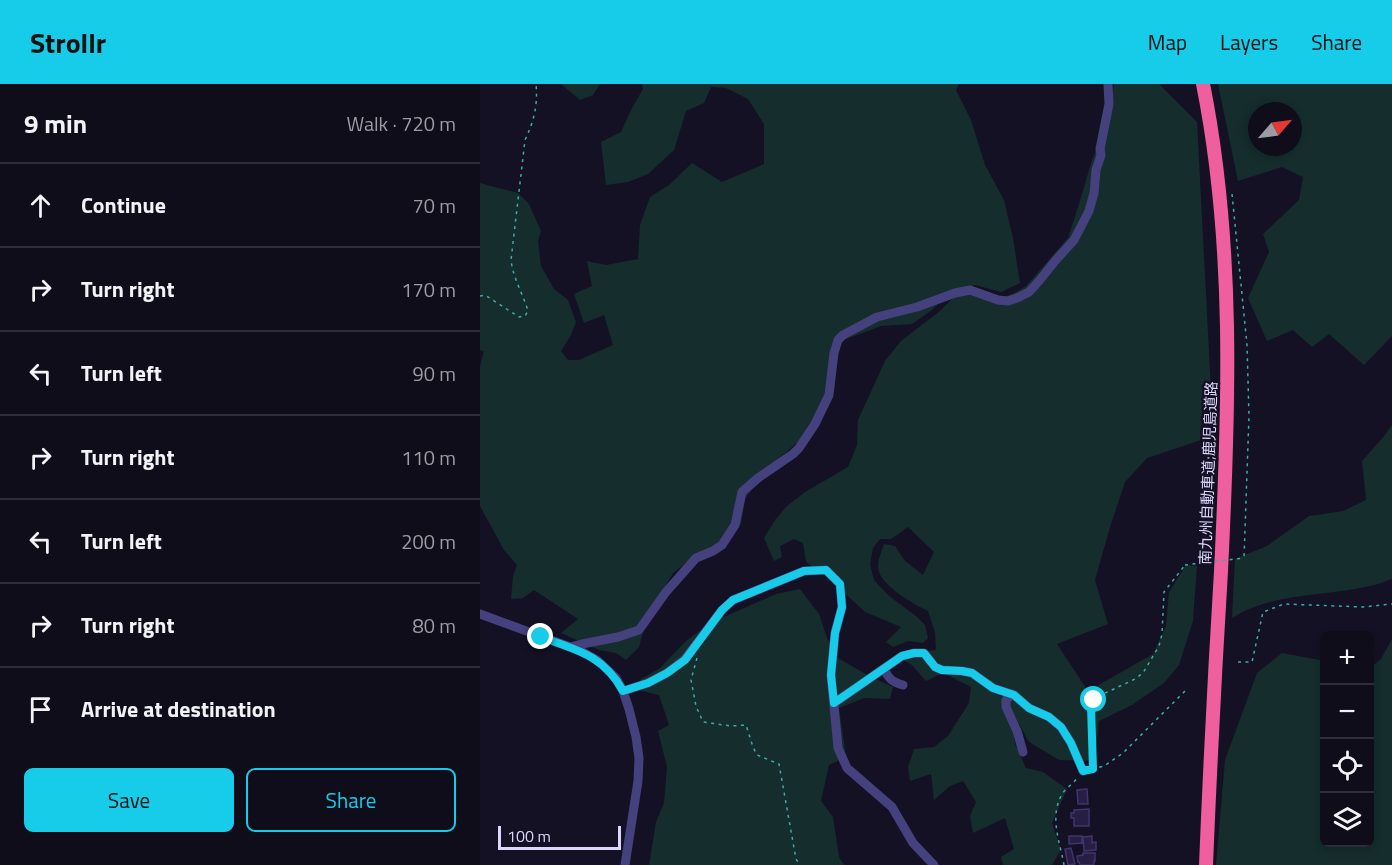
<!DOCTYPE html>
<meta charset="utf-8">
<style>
body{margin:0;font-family:"Titillium Web","Noto Sans JP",sans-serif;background:#191624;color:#f1f3f6}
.controls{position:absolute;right:18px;bottom:18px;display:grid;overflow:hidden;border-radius:9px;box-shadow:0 3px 9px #0003}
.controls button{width:54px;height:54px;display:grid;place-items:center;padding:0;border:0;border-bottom:2px solid #302d3a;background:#100d1b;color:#f1f3f6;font:30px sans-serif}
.compass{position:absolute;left:768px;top:18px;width:54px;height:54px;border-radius:50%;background:#100d1b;box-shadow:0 3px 9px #0003;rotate:62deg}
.scale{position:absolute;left:18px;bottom:15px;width:123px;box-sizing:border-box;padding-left:6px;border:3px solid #ddd8fb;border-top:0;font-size:16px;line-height:21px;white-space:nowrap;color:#ddd8fb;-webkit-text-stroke:4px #151124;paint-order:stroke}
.stop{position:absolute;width:18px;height:18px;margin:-14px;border:4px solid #16cce8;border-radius:50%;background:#fff}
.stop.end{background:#16cce8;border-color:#fff;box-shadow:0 2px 6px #0008}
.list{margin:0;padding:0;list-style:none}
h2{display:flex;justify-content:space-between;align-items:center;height:78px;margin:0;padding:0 24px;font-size:26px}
h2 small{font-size:20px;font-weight:400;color:#9c9ca3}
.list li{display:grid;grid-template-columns:39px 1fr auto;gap:18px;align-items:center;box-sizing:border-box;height:84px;padding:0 24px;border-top:2px solid #302d3a}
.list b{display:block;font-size:22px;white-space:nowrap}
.list em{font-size:20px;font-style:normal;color:#9c9ca3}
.actions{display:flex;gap:12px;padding:18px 24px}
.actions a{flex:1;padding:14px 0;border:2px solid #16cce8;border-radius:9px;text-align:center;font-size:21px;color:#16cce8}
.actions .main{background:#16cce8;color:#111}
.icon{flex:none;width:33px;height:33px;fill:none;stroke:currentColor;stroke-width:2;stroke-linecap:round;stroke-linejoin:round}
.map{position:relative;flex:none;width:912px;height:781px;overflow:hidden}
header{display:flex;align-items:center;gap:36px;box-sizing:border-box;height:84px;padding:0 30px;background:#16cce8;color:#111}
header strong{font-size:28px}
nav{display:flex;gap:33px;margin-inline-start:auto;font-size:21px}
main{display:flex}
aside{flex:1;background:#100d1b}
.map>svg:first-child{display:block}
.green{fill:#152d2d;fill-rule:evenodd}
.building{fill:#271f43;stroke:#41336d;stroke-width:1.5}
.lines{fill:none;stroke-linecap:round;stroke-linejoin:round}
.path{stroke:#3baca9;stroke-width:1.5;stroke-dasharray:3 4.5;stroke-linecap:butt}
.minor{stroke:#45417e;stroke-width:9}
.highway{stroke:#ef5e9f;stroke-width:14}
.path-bridge{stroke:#3baca9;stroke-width:1.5;stroke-dasharray:3 4.5;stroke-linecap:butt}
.route{stroke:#16cce8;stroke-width:8}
.labels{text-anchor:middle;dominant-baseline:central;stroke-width:5;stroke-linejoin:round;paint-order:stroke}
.street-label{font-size:15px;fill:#ddd8fb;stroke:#151124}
</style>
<header>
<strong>Strollr</strong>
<nav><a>Map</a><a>Layers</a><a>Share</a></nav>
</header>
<main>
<aside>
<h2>9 min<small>Walk · 720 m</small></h2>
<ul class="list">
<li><svg class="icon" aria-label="ahead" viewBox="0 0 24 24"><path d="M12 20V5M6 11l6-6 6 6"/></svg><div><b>Continue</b></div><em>70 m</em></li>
<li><svg class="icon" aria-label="right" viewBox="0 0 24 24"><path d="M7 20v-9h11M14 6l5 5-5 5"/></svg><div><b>Turn right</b></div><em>170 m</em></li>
<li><svg class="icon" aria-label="left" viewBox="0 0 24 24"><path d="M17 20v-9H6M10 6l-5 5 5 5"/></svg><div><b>Turn left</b></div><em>90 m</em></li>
<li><svg class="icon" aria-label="right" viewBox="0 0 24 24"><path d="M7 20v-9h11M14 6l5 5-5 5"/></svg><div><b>Turn right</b></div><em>110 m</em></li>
<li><svg class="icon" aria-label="left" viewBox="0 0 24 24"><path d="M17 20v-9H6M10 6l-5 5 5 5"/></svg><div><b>Turn left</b></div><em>200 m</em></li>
<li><svg class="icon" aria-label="right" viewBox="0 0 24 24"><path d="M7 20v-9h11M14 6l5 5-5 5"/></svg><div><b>Turn right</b></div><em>80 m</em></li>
<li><svg class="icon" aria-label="arrive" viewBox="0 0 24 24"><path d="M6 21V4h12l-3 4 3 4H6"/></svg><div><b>Arrive at destination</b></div></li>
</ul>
<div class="actions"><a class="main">Save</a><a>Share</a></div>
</aside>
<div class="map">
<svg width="912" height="781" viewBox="0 0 912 781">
<rect width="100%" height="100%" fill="#151124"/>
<path class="green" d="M81,0H120L113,11L100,16Z
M162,0H479L476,6L491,36L505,81L524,116L533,154L540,199L521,208L495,201L472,206L452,226L432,240L401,242L361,257L349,302L331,347L299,374L281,392L265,415L261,440L246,455L214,473L193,489L172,525L164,544L159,563L146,576L136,569L119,566L81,549L98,535L54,506L43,514L31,515L33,492L37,481L24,466L0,422V282L4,267L0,266V99L38,109L49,120L61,147L58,157L61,182L74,205L88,216L96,238L91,251L81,267L88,276H99L133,261L124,231L104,239L94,210L112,202L107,177L126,181L158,175L160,141L170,113L189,101L212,79L242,98L284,80V40L268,15L246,4L231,3L224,19L206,27L194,66L168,90L148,98L126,101L121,58L141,48L151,26L163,5Z
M634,0H679L717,38L731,306L730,353L667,374L645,398L630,443L615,496L628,540L577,560L608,607L673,570L686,542L689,508L706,481L717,482L713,537L699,581L684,599L652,621L619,637L615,677L579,676L549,658L529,621L535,660L546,684L563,688L587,705L572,739L581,766L572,781H523L521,773L534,765L525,734L493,749L490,732L496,718L483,697L470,702L454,716L451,690L430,697L428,683L434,665L454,663L468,652L489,619L491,603L463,589L446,597L432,581L415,571L433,568L456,566L455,548L448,527C434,520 405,504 399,488C396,479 401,469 404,460L415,462L425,477L443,491L454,468L428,443L411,455H400L393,464L390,480L394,496L409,512L436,532L445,541L448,554L443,559L428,557L413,563L406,558L421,543L385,528L344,490L326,478L323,459L314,455L300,462L302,473L294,477L284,454L295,436L307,422L325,408L368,383L377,361L378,336L405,277L421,257L460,227L475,212L494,208L520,215L534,209L546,202L588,154L599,120L612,76L630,28Z
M738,0H912V252L884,281L849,250L832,263L813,246L787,257L768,214L789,168L783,150L819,116L823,93L802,83L758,97ZM777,27H813V63H777Z
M912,341V495C905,497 897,501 890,502C844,513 793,508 752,534L755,475L787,462L829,432L863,427L886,416L882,377L905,351Z
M320,505L339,530L347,554L358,574L387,591L413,603L410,615L384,614L359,624L366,673L349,681L341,717L353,733L359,773L364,781H169L176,738L184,719L187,683L178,647L189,641L179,611L166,608L154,603L161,595L180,584L206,557L230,539L296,510Z
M912,555V781H736L745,676L777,589L802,569L840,576L844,580V758H890V584L901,575Z"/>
<path class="building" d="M607,705L608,720H598L597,706Z
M609,725V742H594V734H591V729H594V726Z
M589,752H602V759L589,760Z
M612,752V759L616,758V766L604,767L603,753Z
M591,764L595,780L588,781L585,765Z
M603,769H615V777H614V781H600L599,778H598L597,772L603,771Z"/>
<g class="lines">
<path class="path" d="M752,110L767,261L769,332L764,474
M0,212L5,211L39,233L45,232L48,227C43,210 33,194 31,176L45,56C54,37 58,21 56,0
M217,574L211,596L216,622L223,638L251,642L266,641L273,663L277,671L299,680L316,775L320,781
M758,578H772L783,528L804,520L883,523L912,520
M612,685L624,682L643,669L705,607
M613,685L611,622L614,617L619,612L655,595L663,589L679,562L682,550L684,508L705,481
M584,781C580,758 569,733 582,710C586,704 594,699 598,693"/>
<path class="minor" d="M0,530L101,567L118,577L136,594L143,607L149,625L156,653L159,674L158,697L145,781
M90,563L102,560L138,553L159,546L186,508L209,482L216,474L233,467L242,461L255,441L262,408L278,394L313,370L319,364L335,340L349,311L354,269L358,256L363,251L397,233L437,223L475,209L490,206L518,216L528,217L537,214L549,208L559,197L575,177L594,156L609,127L614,109L616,86L621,71L620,65L629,20L628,0
M404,585C409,595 412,598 423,601
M143,607L168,599L187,589L205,575L242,526L253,516L324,487L346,486L360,500L362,523L355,549L351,591L358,664L367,684L412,723L433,759L454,781
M532,610L526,616V623L537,647L543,668
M354,619L422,572L434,569H444L455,583L462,586L482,587L492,589L513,604L534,611L549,624L569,633L581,643L591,659L603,687"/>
<path class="highway" d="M723,0C755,160 749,325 741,487C735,585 730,683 726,781"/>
<path class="path-bridge" d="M705,481L764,474"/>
</g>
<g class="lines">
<path class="route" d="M61,553C97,566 123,571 143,607L168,599L187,589L205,576L242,526L253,516L324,487L346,486L360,500L362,523L355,549L351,591L354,619L422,572L434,569H444L455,583L462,586L482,587L492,589L513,604L534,611L549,624L569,633L581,643L591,659L603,687L613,685L611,622L614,616"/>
</g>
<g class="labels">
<g class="street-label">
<text transform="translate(728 389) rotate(-88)">南九州自動車道;鹿児島道路</text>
</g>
</g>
</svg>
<div class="controls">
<button>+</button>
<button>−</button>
<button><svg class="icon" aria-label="locate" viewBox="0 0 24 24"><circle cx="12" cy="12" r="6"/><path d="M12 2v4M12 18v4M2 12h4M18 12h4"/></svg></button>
<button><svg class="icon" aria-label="layers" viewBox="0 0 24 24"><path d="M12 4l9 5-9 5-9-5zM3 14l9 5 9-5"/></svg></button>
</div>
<svg class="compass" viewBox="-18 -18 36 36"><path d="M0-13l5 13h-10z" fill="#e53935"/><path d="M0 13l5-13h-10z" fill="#9c9ca3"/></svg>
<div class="scale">100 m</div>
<div class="stop" style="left:614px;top:616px"></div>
<div class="stop end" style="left:61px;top:553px"></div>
</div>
</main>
